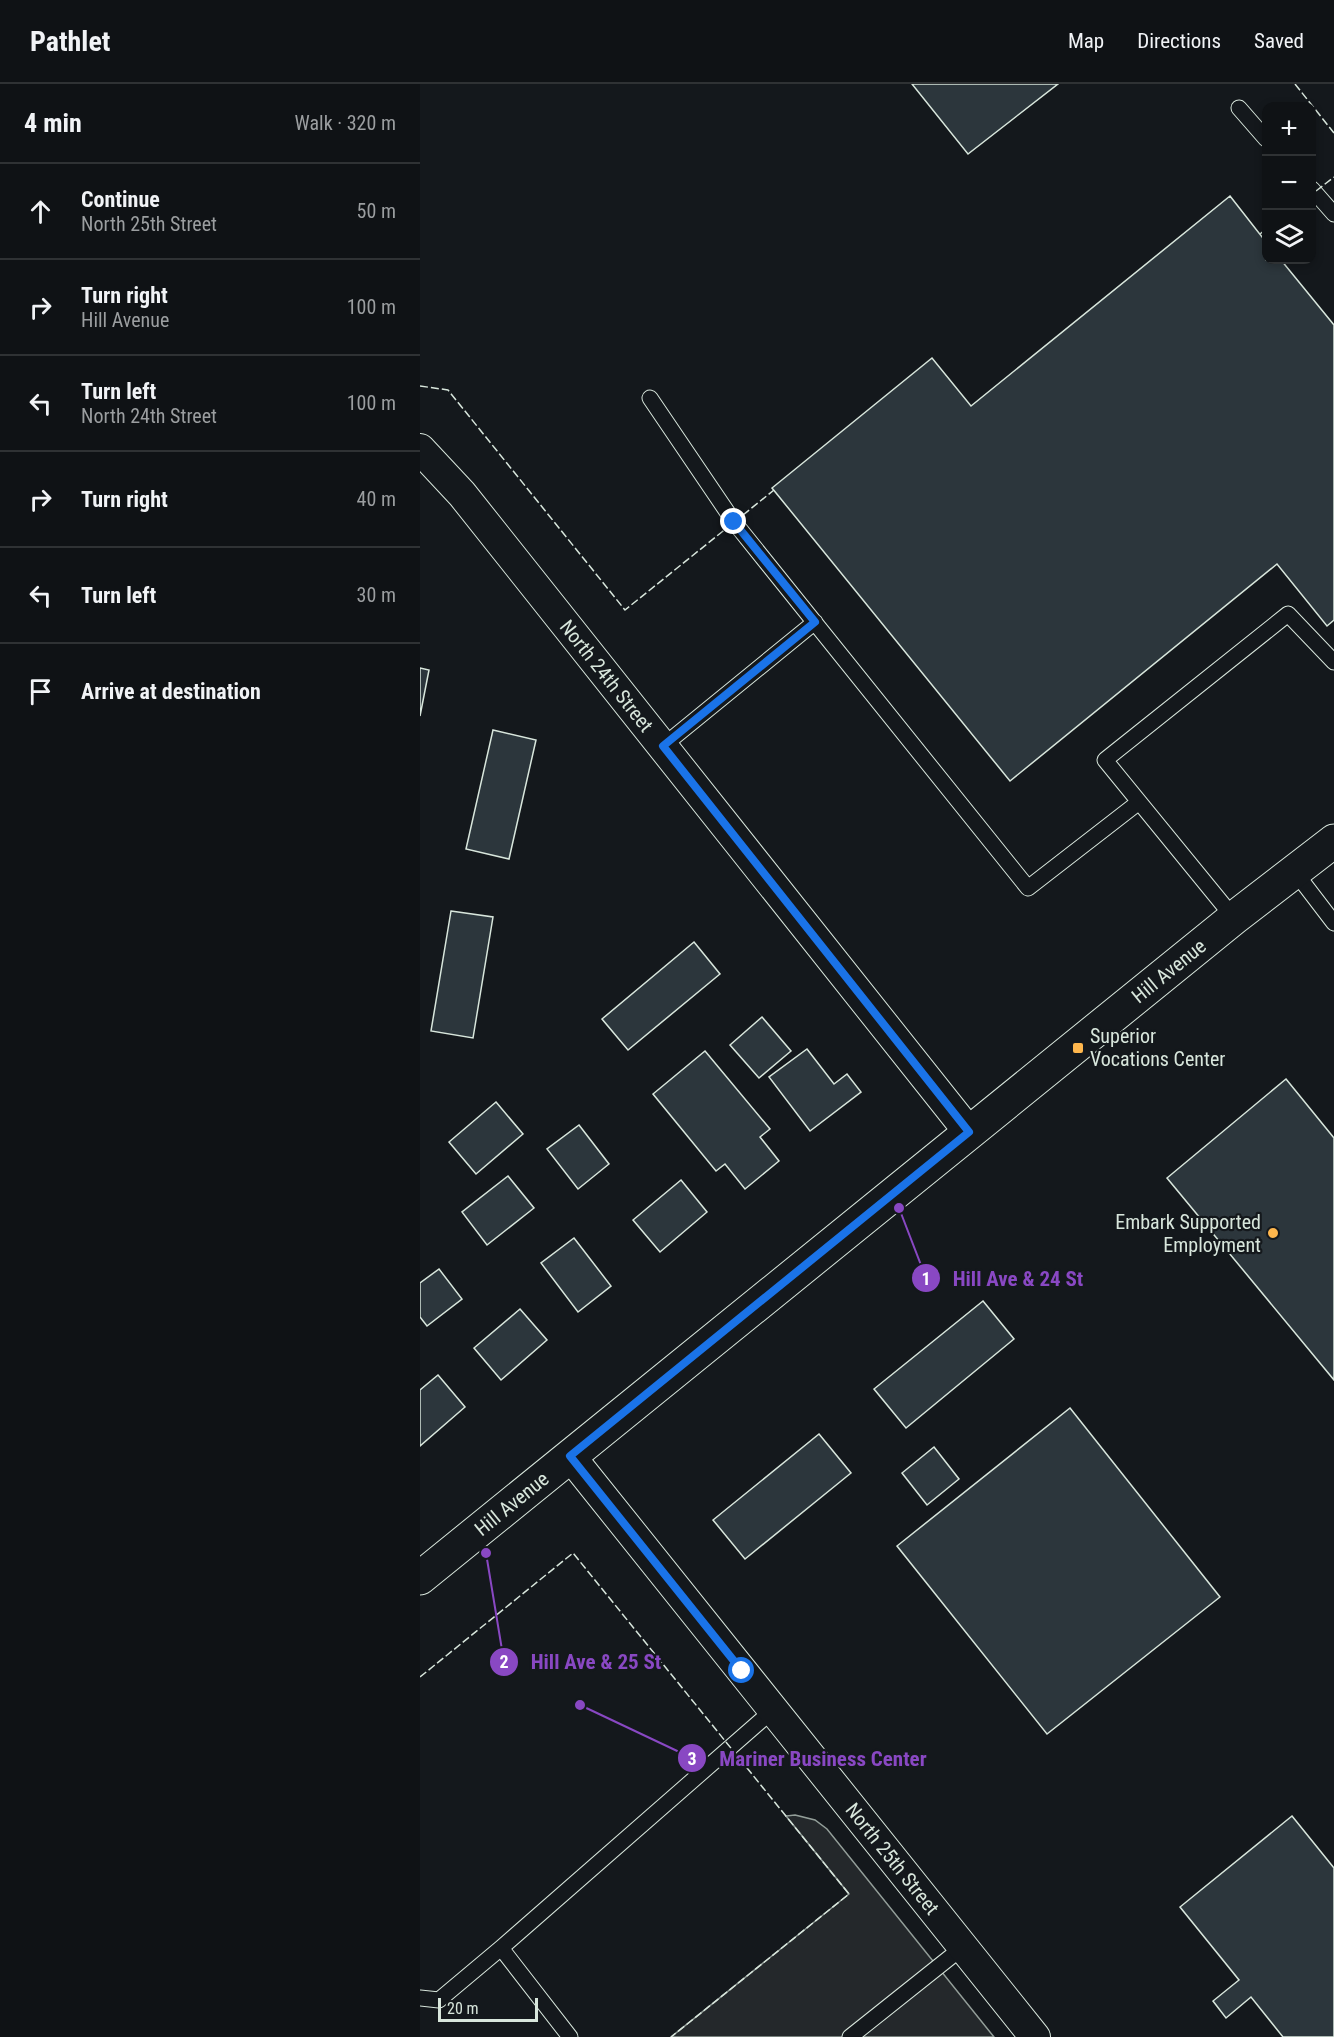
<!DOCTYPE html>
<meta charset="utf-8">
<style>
body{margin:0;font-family:"Roboto Condensed",sans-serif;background:#181b1e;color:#f1f3f6}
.controls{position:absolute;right:18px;top:18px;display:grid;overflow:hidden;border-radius:12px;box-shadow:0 3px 9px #0003}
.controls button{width:54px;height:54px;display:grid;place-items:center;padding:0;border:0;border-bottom:2px solid #2f3234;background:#0f1215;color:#f1f3f6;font:30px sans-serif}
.scale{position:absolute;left:18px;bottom:15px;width:100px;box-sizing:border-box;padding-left:6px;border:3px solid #d8e6dc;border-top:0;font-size:16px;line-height:21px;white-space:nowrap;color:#d8e6dc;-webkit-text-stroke:4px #14181c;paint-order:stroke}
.stop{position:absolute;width:18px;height:18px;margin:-14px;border:4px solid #1a73e8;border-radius:50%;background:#fff}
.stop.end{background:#1a73e8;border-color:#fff;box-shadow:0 2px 6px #0008}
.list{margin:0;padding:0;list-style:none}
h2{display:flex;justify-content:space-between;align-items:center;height:78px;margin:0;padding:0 24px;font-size:26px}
h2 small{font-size:20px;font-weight:400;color:#9b9ea0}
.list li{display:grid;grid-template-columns:39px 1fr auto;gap:18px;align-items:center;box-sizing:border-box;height:96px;padding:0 24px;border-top:2px solid #2f3234}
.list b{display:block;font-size:22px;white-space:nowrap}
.list p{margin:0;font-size:20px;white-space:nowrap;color:#9b9ea0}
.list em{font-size:20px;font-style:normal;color:#9b9ea0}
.icon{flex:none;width:33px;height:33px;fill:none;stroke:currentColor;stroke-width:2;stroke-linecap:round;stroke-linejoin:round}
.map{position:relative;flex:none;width:914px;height:1953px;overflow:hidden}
header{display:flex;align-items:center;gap:36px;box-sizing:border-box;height:84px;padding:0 30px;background:#0f1215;border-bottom:2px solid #2f3234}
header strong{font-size:28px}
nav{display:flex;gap:33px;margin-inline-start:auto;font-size:21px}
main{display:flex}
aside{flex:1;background:#0f1215}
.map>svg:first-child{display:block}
.parking{fill:#24282b;stroke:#939e99;stroke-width:1.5}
.building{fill:#2c363c;stroke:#d8e6dc;stroke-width:1.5}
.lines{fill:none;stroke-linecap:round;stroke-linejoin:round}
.lane-casing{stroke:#d8e6dc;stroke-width:17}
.street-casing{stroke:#d8e6dc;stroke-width:32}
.secondary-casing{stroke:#d8e6dc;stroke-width:35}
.lane{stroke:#14181c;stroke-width:15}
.street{stroke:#14181c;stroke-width:30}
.secondary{stroke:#14181c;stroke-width:33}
.fence{stroke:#d8e6dc;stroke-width:1.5;stroke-dasharray:8 3;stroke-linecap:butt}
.route{stroke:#1a73e8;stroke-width:8}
.poi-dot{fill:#ffb74d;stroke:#14181c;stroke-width:2}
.labels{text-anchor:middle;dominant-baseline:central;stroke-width:4.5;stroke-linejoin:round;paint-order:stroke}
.street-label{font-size:20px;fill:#d8e6dc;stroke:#14181c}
.poi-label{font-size:20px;fill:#d8e6dc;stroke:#14181c;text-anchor:start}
.leader{fill:none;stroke:#8948c3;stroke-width:2}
.callout-dot{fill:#8948c3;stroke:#14181c;stroke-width:2}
.mark-label{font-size:18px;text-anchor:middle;font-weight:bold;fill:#fff}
.callout-label{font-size:21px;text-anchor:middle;font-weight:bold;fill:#8948c3;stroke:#14181c;stroke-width:4.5;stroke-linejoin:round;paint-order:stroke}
</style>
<header>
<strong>Pathlet</strong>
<nav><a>Map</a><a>Directions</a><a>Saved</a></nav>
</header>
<main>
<aside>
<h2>4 min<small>Walk · 320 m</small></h2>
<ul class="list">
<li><svg class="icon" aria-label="ahead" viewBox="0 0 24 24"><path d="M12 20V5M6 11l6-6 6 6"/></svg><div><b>Continue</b><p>North 25th Street</p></div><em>50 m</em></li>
<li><svg class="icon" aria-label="right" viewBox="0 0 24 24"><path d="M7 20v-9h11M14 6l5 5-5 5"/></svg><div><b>Turn right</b><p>Hill Avenue</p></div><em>100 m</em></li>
<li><svg class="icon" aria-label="left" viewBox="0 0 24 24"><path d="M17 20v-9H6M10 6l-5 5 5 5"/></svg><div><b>Turn left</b><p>North 24th Street</p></div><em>100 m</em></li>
<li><svg class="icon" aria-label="right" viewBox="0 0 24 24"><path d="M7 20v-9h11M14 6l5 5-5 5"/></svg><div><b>Turn right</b></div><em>40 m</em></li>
<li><svg class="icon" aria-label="left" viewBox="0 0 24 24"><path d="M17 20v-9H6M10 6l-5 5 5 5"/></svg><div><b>Turn left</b></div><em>30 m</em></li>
<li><svg class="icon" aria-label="arrive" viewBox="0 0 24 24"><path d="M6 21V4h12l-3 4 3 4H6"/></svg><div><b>Arrive at destination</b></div></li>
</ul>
</aside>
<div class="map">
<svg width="914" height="1953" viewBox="0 0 914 1953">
<rect width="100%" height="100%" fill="#14181c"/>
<path class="parking" d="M375,1731L395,1736L407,1745L574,1953H251L429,1810L366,1732Z"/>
<path class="building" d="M492,0H638L548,70Z
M810,112L846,158V176H861L914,241V536L907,542L857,480L590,697L352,404L512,274L551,322Z
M0,584L9,586L0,632Z
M73,646L116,656L89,775L46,765Z
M31,827L73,833L53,954L11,947Z
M274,858L300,890L208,966L182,935Z
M342,933L371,967L339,994L310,961Z
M387,965L414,1000L427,990L441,1008L390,1047L349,993Z
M285,967L350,1045L340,1053L359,1077L325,1105L305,1080L296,1087L233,1010Z
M866,995L914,1054V1296L747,1094Z
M76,1018L103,1050L56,1090L29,1058Z
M159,1041L189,1080L158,1105L127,1065Z
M88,1092L114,1124L67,1161L42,1128Z
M261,1096L287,1128L240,1168L213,1136Z
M154,1154L191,1202L158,1228L121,1179Z
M19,1185L42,1215L7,1242L0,1233V1199Z
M563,1217L594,1255L486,1344L454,1305Z
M100,1225L127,1256L81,1296L54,1264Z
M18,1291L45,1323L0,1362V1306Z
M650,1324L800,1513L627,1650L477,1462Z
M399,1350L431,1389L325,1475L293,1436Z
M514,1363L539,1395L507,1421L482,1389Z
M872,1732L914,1784V1953H863L831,1913L806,1934L793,1917L819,1896L760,1823Z"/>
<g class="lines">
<g class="lane-casing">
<path id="lane" d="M819,24L846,55
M892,105L914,130
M230,314L314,438L608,804L719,718
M243,662L395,538
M875,788L914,839
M814,834L685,676L868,530L914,578
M81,1864L150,1953
M0,1914L19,1916L81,1864L353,1626
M430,1953L543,1863"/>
</g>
<g class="street-casing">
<g id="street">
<path id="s1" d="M0,365L42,410L549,1048"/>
<path id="s2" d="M150,1372L615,1953"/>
</g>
</g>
<g class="secondary-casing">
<g id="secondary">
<path id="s3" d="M0,1494L814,834L914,757"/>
</g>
</g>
<use href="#lane" class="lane"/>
<use href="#street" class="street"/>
<use href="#secondary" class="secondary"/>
<path class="fence" d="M875,0L914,49
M896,107L914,93
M840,150L846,145
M0,302L28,306L205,526L354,406
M0,1593L153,1469L429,1810L251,1953"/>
</g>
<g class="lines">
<path class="route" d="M314,438L395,538L243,662L549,1048L150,1372L322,1587"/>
</g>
<g class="poi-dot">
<rect x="652" y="958" width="12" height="12" rx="3"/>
<circle cx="853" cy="1149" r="6"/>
</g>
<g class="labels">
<g class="street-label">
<text stroke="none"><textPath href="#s1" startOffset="294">North 24th Street</textPath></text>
<text stroke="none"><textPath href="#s3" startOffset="964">Hill Avenue</textPath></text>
<text stroke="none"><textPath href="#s3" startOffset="118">Hill Avenue</textPath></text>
<text stroke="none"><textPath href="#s2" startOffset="516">North 25th Street</textPath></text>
</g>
<g class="poi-label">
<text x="670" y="952">Superior<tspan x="670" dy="23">Vocations Center</tspan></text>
<text x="841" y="1138" text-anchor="end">Embark Supported<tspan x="841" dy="23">Employment</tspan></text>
</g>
</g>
<path class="leader" d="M479 1124L506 1194M66 1469L84 1578M160 1621L272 1674"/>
<g class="callout-dot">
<circle cx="479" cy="1124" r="6"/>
<circle cx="66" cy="1469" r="6"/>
<circle cx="160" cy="1621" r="6"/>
<circle cx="506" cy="1194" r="15"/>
<circle cx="84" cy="1578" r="15"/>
<circle cx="272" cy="1674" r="15"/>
</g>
<g class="mark-label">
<text x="506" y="1201">1</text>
<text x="84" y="1584">2</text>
<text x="272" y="1681">3</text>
</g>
<g class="callout-label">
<text x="598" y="1202">Hill Ave &amp; 24 St</text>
<text x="176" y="1585">Hill Ave &amp; 25 St</text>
<text x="403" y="1682">Mariner Business Center</text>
</g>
</svg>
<div class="controls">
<button>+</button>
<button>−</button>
<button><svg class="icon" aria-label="layers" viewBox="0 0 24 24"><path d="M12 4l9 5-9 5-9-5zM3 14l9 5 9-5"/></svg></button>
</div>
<div class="scale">20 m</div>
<div class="stop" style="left:322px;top:1587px"></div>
<div class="stop end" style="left:314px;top:438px"></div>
</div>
</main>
